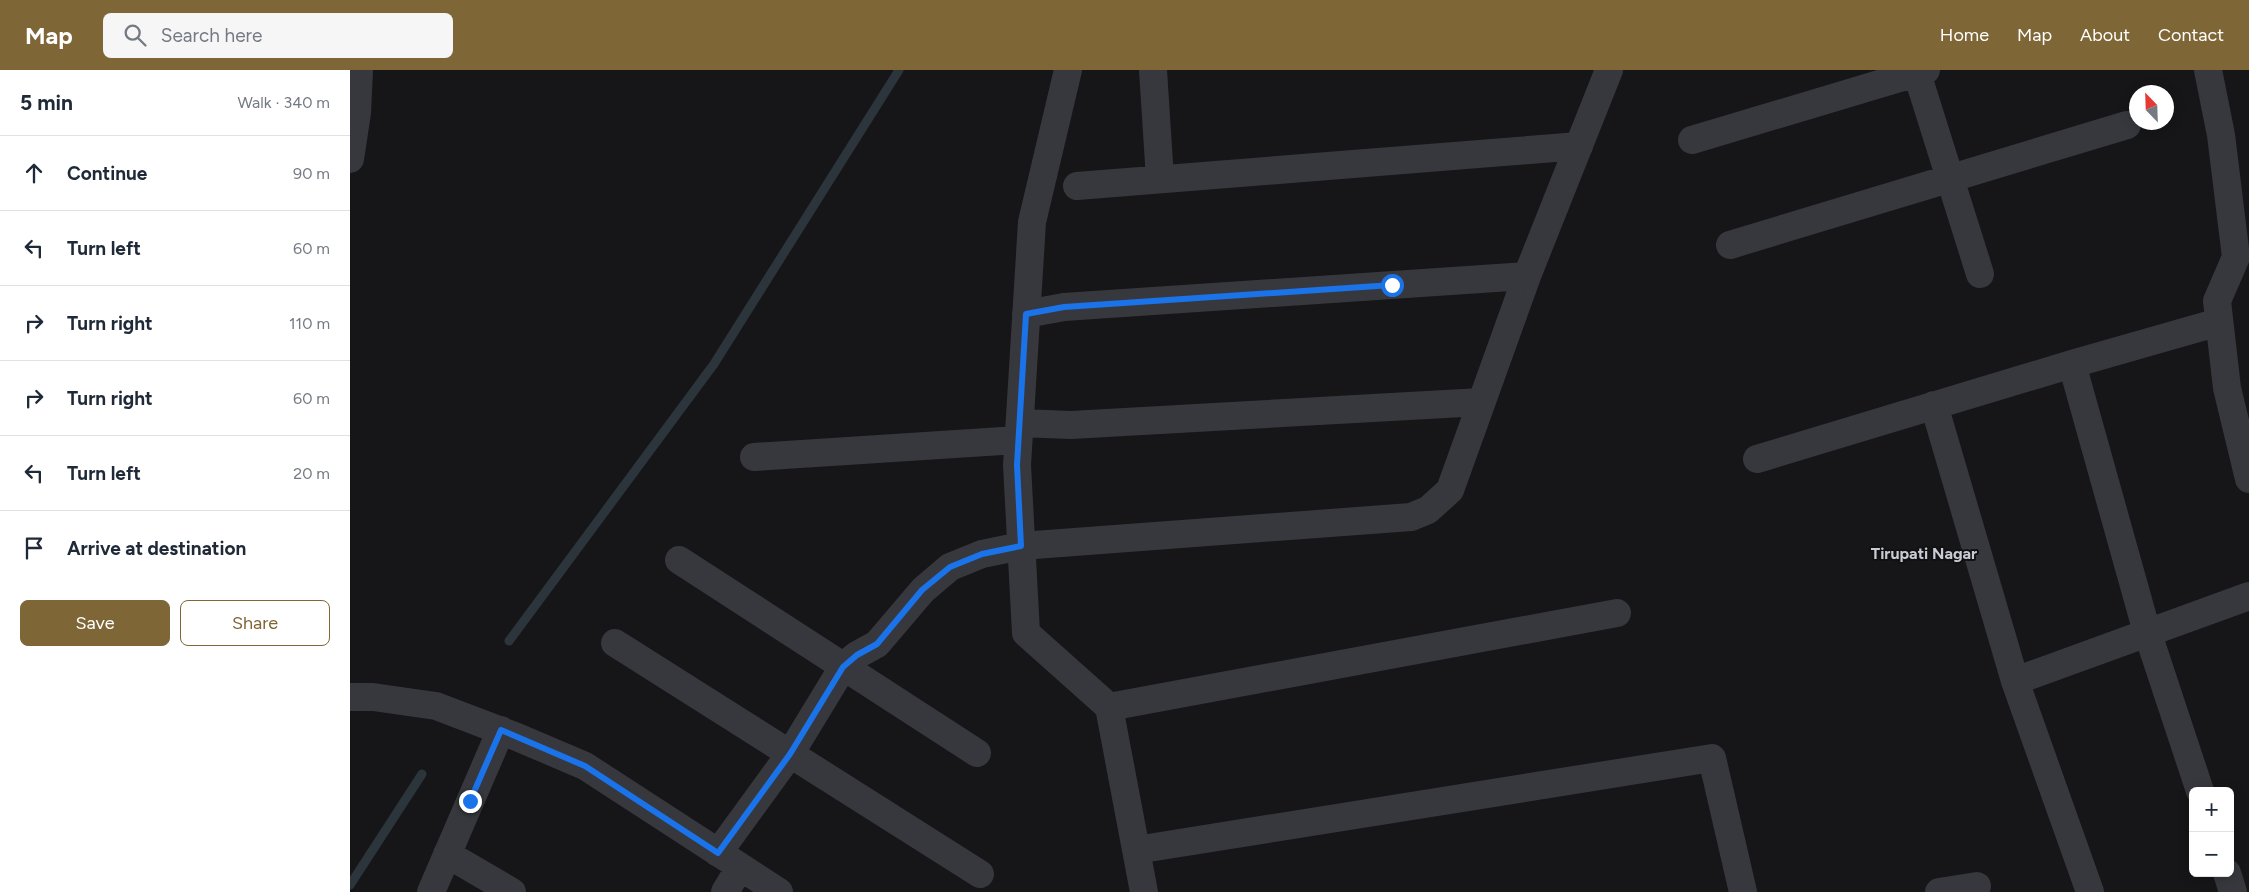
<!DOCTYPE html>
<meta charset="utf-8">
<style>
body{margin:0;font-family:Figtree,sans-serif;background:#f6f6f7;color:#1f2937}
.controls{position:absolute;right:15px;bottom:15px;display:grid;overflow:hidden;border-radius:8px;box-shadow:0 2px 12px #0003}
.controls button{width:45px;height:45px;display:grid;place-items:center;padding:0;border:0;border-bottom:1px solid #e0e1e3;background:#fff;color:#1f2937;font:25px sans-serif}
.compass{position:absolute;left:1779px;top:15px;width:45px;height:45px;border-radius:50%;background:#fff;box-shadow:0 2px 12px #0003;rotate:337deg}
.stop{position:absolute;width:15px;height:15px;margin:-11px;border:4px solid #1a73e8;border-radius:50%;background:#fff}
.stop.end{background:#1a73e8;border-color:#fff;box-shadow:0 1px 5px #0008}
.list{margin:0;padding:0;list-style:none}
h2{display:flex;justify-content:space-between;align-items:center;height:65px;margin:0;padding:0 20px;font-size:21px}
h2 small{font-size:16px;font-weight:400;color:#747a83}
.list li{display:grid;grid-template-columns:32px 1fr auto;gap:15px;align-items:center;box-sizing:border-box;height:75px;padding:0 20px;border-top:1px solid #e0e1e3}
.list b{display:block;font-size:19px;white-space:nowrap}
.list em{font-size:16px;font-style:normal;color:#747a83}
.actions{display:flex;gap:10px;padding:15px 20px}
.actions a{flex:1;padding:11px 0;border:1px solid #7e6636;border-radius:8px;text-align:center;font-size:18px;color:#7e6636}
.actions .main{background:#7e6636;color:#fff}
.icon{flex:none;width:28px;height:28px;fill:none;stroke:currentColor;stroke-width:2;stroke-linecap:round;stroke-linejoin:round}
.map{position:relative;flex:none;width:1899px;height:822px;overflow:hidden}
header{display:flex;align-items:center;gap:30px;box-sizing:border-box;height:70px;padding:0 25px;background:#7e6636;color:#fff}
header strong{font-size:24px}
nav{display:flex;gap:28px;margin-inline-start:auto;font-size:18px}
.search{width:350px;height:45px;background:#f6f6f7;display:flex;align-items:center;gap:12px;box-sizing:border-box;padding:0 18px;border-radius:8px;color:#747a83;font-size:19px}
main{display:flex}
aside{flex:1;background:#fff}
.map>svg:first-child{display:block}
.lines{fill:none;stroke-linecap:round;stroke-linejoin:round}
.stream{stroke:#2c353c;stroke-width:9}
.minor{stroke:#37383d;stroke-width:28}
.tertiary{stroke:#37383d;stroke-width:28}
.route{stroke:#1a73e8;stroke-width:6}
.labels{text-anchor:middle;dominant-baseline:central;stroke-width:4;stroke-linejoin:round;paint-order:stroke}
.quarter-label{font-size:16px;font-weight:bold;fill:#c9ccd4;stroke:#111113}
</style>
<header>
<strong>Map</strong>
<div class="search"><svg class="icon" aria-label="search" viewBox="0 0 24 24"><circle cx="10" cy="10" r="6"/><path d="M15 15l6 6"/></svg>Search here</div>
<nav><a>Home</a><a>Map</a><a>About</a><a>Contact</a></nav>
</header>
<main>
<aside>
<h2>5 min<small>Walk · 340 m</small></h2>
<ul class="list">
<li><svg class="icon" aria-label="ahead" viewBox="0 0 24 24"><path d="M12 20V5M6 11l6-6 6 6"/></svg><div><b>Continue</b></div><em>90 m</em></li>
<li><svg class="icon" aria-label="left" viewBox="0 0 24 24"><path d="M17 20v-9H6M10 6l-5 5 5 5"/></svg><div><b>Turn left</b></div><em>60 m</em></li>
<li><svg class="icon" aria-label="right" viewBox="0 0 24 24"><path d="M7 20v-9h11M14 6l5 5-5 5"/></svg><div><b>Turn right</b></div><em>110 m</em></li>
<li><svg class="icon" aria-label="right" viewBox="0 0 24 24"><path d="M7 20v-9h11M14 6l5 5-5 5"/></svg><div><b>Turn right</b></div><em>60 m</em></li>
<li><svg class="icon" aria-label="left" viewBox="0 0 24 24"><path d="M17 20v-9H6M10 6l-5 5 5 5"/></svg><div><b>Turn left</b></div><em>20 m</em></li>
<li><svg class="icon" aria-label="arrive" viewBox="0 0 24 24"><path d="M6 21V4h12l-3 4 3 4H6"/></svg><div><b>Arrive at destination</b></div></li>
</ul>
<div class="actions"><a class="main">Save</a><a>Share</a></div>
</aside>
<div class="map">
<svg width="1899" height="822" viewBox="0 0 1899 822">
<rect width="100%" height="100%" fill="#161618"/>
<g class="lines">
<path class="stream" d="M159,571L364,294L549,0
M0,815L72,704"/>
<path class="minor" d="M718,0L682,152L667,395L676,563L759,637L794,822
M803,0L810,109
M1566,0L1630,204
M1858,0L1871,65L1886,187L1867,231L1877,318L1899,409
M1342,70L1576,0
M727,116L1229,76
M1380,175L1777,55
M676,244L714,237L1177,206
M1722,294L1795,555L1850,721
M1584,335L1665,611L1740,822
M670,353L721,355L1131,332
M404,387L668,370
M1407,389L1722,294L1869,252
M329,490L627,683
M265,573L630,804
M1665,611L1899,526
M0,627H23L86,636L162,665L235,696L429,822
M759,637L1267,543
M786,780L1362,688L1393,822
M368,783L440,684L493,597L507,585L527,574L573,520L600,497L632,484L671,476L1061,447L1078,440L1100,420L1177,206L1259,0
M97,784L162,822
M1877,803L1883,822
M81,822L151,660
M375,822L390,797
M1589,822L1627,816"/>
<path class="tertiary" d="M0,89L7,43L9,0"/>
</g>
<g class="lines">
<path class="route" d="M120,731L151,660L235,696L368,783L440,684L493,597L507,585L527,574L572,520L600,497L632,484L671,476L667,395L676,244L714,237L1042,215"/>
</g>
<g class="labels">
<g class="quarter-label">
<text x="1574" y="483">Tirupati Nagar</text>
</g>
</g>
</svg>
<div class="controls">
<button>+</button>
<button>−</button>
</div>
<svg class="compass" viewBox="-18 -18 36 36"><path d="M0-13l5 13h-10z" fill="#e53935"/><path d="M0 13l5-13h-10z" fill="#747a83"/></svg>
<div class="stop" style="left:1042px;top:215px"></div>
<div class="stop end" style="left:120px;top:731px"></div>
</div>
</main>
